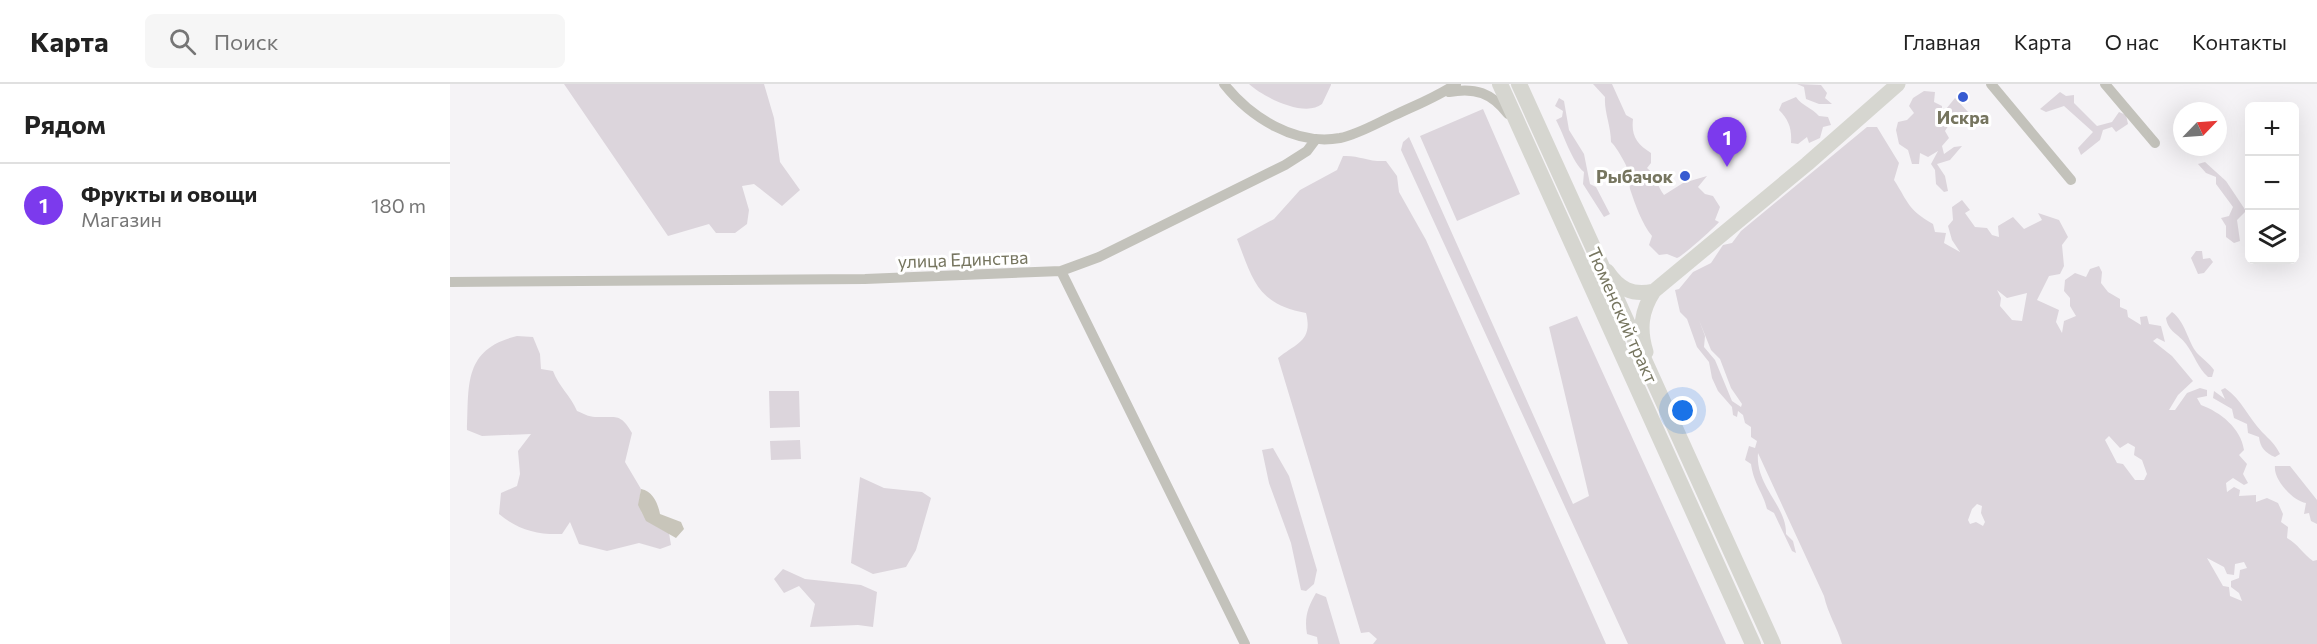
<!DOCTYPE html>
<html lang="ru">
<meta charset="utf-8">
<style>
body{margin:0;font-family:Commissioner,sans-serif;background:#f6f6f6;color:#222}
.controls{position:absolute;right:18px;top:18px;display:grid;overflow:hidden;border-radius:9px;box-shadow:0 6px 24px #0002}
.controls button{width:54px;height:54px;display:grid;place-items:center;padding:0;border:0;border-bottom:2px solid #e0e0e0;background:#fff;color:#222;font:30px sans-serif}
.compass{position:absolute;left:1723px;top:18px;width:54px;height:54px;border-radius:50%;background:#fff;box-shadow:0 6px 24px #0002;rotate:65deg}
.you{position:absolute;left:1233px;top:327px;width:21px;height:21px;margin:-15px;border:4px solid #fff;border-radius:50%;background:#1a73e8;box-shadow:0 0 0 9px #1a73e833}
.badge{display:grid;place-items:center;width:39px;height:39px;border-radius:50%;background:#7c3aed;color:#fff;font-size:20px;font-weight:700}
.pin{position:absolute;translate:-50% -50px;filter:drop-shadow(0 2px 3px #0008)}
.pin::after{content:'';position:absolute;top:32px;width:21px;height:18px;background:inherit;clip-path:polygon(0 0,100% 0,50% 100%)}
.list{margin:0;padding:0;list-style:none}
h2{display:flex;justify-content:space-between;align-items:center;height:78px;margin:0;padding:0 24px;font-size:26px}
h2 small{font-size:20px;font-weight:400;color:#767676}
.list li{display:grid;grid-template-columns:39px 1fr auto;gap:18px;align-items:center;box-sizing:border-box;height:84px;padding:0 24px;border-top:2px solid #e0e0e0}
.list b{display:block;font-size:22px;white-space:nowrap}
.list p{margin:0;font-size:20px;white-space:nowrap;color:#767676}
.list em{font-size:20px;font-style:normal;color:#767676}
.icon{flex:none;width:33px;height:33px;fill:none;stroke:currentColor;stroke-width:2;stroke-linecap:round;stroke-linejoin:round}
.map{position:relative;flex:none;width:1867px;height:560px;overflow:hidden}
header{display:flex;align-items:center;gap:36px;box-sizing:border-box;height:84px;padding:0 30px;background:#fff;border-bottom:2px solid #e0e0e0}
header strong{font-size:28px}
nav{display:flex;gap:33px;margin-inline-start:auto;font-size:21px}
.search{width:420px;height:54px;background:#f6f6f6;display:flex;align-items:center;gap:15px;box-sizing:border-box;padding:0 21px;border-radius:9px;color:#767676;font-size:22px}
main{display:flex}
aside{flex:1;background:#fff}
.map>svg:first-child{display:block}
.green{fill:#dcd5dc;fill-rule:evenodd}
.water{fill:#c8c5ba}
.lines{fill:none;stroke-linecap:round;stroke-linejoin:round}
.street{stroke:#c3c2bb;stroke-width:10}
.secondary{stroke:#d6d6d0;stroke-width:15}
.primary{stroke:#d6d6d0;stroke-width:16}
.poi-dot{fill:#385cd1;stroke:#fff;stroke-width:2}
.labels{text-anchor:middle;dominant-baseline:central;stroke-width:6;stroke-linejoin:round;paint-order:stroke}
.poi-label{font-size:18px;font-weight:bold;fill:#76755f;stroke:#fff}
.street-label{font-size:18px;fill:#76755f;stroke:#fff}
</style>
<header>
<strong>Карта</strong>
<div class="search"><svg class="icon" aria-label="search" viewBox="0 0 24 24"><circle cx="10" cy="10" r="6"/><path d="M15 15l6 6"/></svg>Поиск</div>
<nav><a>Главная</a><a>Карта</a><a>О нас</a><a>Контакты</a></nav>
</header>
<main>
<aside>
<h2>Рядом<small></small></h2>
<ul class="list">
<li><span class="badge">1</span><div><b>Фрукты и овощи</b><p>Магазин</p></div><em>180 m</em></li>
</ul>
</aside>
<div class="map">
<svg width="1867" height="560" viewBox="0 0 1867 560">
<rect width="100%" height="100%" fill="#f5f3f6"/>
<path class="green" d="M114,0H314L324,34L330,78L350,106L332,122L304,100L292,102L299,126L297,140L285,149H266L259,140L218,152Z
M799,0H881V1L872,20C855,34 813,13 799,0Z
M1143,0H1162L1176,31L1183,35C1181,52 1187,60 1201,69V79L1197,84C1206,91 1207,102 1214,111L1233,99L1257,92L1248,103L1255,110L1263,112L1270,123L1265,136L1269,138C1264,144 1233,172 1227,174L1217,170L1209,171L1199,161L1202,152C1192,140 1185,120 1180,105C1179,100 1181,95 1180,91C1178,83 1166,62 1161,58C1161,42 1154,28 1155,13Z
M1347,0L1371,1L1377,9L1375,14L1382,20H1369L1356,15L1354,3Z
M1474,7L1485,8L1484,18L1492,22V30L1505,14L1519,29L1514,35L1502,36L1495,47L1499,54L1492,62L1494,70L1504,63L1512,62L1500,76L1487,80L1495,92L1498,107L1494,108L1486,100L1485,86L1481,80L1488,67L1478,73L1470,69L1469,80H1462L1458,66L1449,60L1446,46L1448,38L1457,36L1464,29L1459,22L1463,14Z
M1610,8L1616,12L1624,11V19L1647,42L1662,38L1669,28L1676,31L1678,40L1666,48L1662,43L1653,46L1650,56L1631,71L1628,64L1643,48L1614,22L1596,28L1590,25Z
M1346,13C1352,22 1361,23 1369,32L1378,33L1381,41L1373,43L1370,54L1359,59L1357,53L1348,60L1341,59C1342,45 1339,36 1329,26L1332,19Z
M1109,14L1114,17L1119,46L1134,70L1140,100L1146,103L1160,130L1154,133L1133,100L1134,88C1122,78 1114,51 1106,36L1112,33L1113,27L1105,22Z
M1033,25L1070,110L1007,137L970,52Z
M1417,43H1427L1449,79L1444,96C1459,119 1457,125 1483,140L1485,148L1496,149L1494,159L1510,168L1502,156L1498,142L1503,136L1502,123L1512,116L1520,126L1515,129L1525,143L1537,144L1542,151L1549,153L1548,142L1563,133L1574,145L1592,136L1588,129L1609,136L1618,153L1612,161L1614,182L1610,190L1599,192L1587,216L1609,226L1606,238L1612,249L1614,237L1626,232L1620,222V214L1614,207L1615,196L1625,189L1636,193L1640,185L1649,182L1652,188L1651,199L1658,208L1670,215V223L1677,226L1678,233L1691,241L1690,233L1697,232L1699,240L1711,242L1715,258L1707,254L1703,257L1722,272L1743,297L1728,311L1719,326H1725L1737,309L1750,304L1757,306V312L1747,314L1751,321C1770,328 1791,344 1794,366L1789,371L1797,380L1793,390L1798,399L1794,401L1783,394L1776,399L1777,408L1784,403L1790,406L1789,412L1806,411V418L1817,414L1828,419L1833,430L1831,438L1838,443L1837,454C1848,460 1853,470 1863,477L1867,476V560H1392C1387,543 1378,530 1374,512L1308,369C1305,402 1337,422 1336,450L1343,457L1346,469L1342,467L1324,429L1317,425C1313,408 1304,401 1301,380L1295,376L1299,362L1305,364L1307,357L1301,353V343L1295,339L1293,331L1288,327L1287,333L1283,331L1282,323L1268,307L1262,294L1259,278L1247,263L1237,235L1230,228L1225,206L1229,205L1243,188L1261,179L1273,161L1282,159L1291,147ZM1547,206L1557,214L1577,209L1572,237L1562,236L1550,222L1551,214ZM1249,236L1261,266L1270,275L1281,304L1292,320L1291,323L1282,317L1265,276L1254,263L1255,252ZM1659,352L1670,364L1678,359L1685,363L1684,371L1692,376L1697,390L1694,396H1685L1673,380L1667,379L1655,356ZM1527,420L1532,422L1531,429L1535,438L1533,442L1526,438L1520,440L1518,436L1522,425ZM1757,474L1774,483L1777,490L1784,491L1785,480L1794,478L1797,484L1790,486L1789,494L1781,497V503L1789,509L1792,517L1780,512L1779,503L1773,502Z
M959,53L1123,420L1139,412L1099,243L1127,232L1276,560H1178L951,66L953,58Z
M893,72C909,71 918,78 936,77L947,92L949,108L976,156L1156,560H923L927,555L919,548L911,549L828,274C847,259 863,257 856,229C807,220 803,196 787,155L824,135L850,106L887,86Z
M1755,78L1776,97L1796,127L1787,136L1790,157L1784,159L1776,153V142L1771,134L1779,132L1783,123L1766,100V93L1756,89L1748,80Z
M1746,167H1752L1753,175L1760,174L1763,178L1754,189L1748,190L1741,174Z
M1722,228C1735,237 1738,258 1747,269C1753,275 1759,279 1764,286L1762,293H1758C1747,283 1745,272 1736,260C1729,250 1718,248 1716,234Z
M67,252L83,253L90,270L91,285L103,287C109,303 121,312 127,327C132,329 139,333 145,333C166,334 170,328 182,349L175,378L191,405C186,433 196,437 219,449L221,461L210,465L189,459L157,467L129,460L120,438L112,450C88,451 68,446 49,430L51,409L67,402L70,390L68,367L81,350L32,352L17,346C19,301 13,265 67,252Z
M1775,304C1792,316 1798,333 1812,348C1820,356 1825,360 1830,370L1825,373C1815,369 1810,363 1809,353L1798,349L1797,340L1784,334L1782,325L1763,314L1764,307L1775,315L1771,306Z
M319,307H349L350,343L320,344Z
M350,356L351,375L321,376L320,357Z
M823,364L839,392L867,486L864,500L856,507L851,506L841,459L819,399L812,366Z
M1825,382H1840L1867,416V440L1861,437L1859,429L1854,430L1856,419C1843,417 1823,395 1825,382Z
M410,393L434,404L472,408L481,414L466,466L456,483L423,490L401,479Z
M333,485L355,495L411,501L427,508L423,543L408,541L360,543L365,520L349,502L334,509L324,495Z
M866,509L876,513L890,560H868L867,553L857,550C854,533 858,523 866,509Z"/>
<path class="water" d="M191,405C203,407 208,420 210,430L231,438L234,445L226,454L196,437L188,421Z"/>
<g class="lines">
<path class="street" d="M774,0C800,33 845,62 890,54C909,50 927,39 945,31C966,21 987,13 1006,0
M1541,0L1621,96
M1655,0L1705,59
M999,8C1025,3 1042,9 1058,30
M611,187L795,560
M0,198L415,195L611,187L649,173L835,81L857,67L866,55"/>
<path class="secondary" d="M1157,187C1169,205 1182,212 1204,207
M1196,268C1189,245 1191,227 1204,207L1357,80L1448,0"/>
<path class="primary" d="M1050,0L1303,560
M1069,0L1323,560"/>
</g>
<g class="poi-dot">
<circle cx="1513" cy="13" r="6"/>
<circle cx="1235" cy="92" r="6"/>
</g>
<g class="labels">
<g class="poi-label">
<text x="1513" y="33">Искра</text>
<text x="1223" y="92" text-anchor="end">Рыбачок</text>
</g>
<g class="street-label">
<text transform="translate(513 175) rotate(-2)">улица Единства</text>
<text transform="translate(1173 231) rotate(66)">Тюменский тракт</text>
</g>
</g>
</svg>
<div class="controls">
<button>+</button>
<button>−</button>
<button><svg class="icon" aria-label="layers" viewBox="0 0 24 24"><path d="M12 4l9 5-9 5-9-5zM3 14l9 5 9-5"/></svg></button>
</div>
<svg class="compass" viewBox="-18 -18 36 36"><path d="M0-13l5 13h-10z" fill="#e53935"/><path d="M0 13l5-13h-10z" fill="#767676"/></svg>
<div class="you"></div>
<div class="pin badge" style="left:1277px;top:83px">1</div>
</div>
</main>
